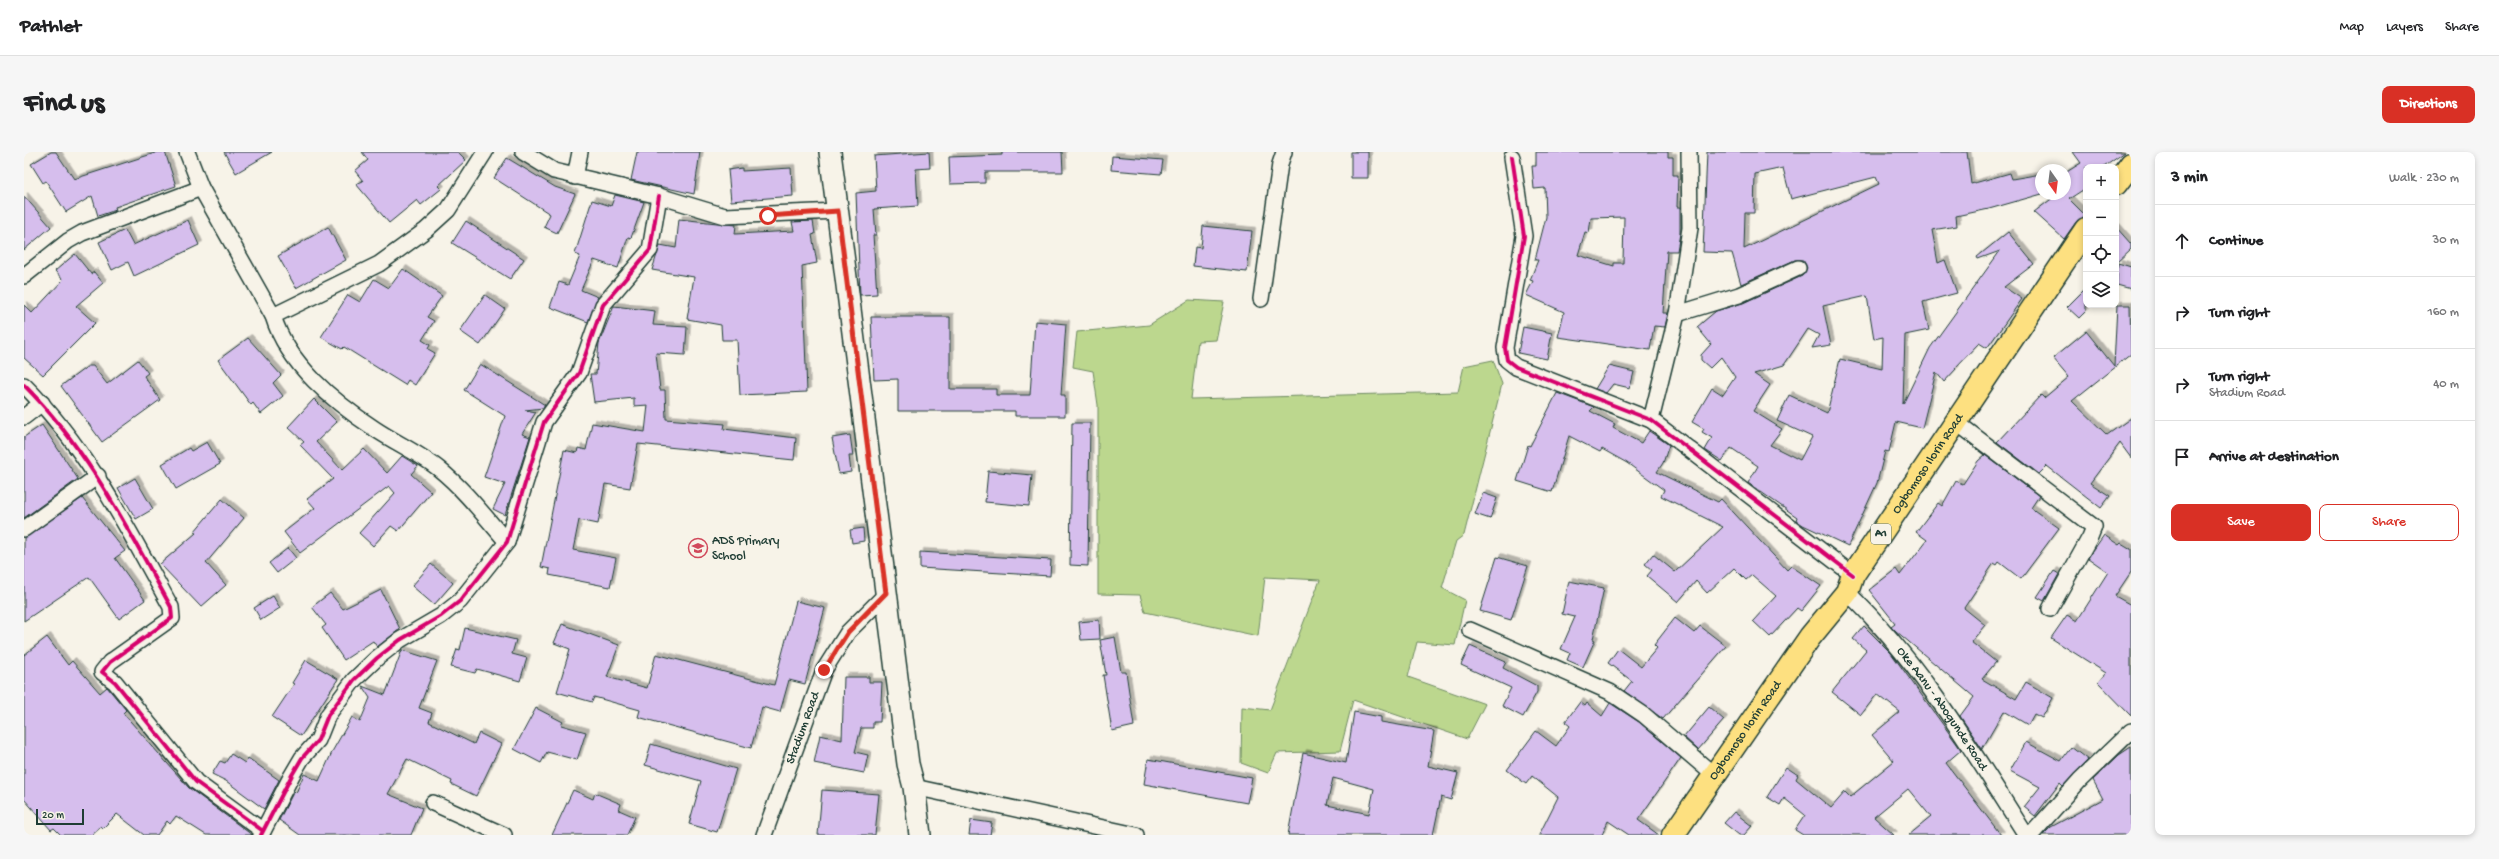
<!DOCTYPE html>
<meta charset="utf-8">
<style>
body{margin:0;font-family:"Gochi Hand",sans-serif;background:#f6f6f6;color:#202124}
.controls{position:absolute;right:12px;top:12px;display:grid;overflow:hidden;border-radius:8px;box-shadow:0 2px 6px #0003}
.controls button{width:36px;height:36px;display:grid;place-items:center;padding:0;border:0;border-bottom:1px solid #e0e0e0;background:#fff;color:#202124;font:20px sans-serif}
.compass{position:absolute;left:2011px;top:12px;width:36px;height:36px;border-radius:50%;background:#fff;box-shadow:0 2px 6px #0003;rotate:166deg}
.scale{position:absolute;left:12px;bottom:10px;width:48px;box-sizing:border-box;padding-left:4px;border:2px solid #1f3d34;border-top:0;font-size:11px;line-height:14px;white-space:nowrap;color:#1f3d34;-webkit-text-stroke:3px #f7f3e8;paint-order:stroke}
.stop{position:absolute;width:12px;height:12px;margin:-9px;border:3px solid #d93025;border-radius:50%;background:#fff}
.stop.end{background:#d93025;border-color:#fff;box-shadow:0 1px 4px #0008}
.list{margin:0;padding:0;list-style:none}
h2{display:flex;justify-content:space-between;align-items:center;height:52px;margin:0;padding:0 16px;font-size:17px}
h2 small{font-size:13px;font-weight:400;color:#757577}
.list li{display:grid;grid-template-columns:26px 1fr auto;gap:12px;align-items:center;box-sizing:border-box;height:72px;padding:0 16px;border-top:1px solid #e0e0e0}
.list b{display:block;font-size:15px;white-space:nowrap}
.list p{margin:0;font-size:13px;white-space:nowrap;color:#757577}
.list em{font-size:13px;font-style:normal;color:#757577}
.actions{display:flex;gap:8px;padding:12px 16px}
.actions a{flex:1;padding:9px 0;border:1px solid #d93025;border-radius:8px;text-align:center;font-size:14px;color:#d93025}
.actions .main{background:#d93025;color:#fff}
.icon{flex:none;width:22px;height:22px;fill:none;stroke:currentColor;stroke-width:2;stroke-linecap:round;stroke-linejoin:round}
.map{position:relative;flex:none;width:2107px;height:683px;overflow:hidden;border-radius:8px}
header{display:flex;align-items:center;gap:24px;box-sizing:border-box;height:56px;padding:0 20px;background:#fff;border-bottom:1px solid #e0e0e0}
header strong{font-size:19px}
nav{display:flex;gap:22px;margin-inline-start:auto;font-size:14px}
.intro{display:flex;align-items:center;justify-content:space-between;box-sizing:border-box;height:96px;padding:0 24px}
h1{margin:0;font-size:28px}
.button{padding:10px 18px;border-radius:8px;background:#d93025;color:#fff;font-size:14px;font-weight:700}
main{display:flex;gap:24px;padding:0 24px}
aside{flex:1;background:#fff;border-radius:8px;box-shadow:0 2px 6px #0003}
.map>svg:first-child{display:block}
.green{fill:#bcd78e;stroke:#6e8a61}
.building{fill:#d6beed;stroke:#1f3d34;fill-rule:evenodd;filter:url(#shadow)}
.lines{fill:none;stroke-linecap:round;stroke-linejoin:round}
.street-casing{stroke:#1f3d34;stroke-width:18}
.secondary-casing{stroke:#1f3d34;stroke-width:24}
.highway-casing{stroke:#1f3d34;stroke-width:25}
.street{stroke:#f7f3e8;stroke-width:15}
.secondary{stroke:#f7f3e8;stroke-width:21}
.highway{stroke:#fde080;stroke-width:22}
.cycleway-casing{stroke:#f7f3e8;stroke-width:6}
.cycleway{stroke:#d6006c;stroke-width:4}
.route{stroke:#d93025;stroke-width:5}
.labels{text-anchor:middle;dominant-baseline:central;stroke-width:4;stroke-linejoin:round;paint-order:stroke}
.shield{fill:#f7f3e8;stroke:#60746a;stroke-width:1}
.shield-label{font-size:12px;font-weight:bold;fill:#1f3d34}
.street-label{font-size:13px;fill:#1f3d34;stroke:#f7f3e8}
.poi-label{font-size:13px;fill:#1f3d34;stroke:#f7f3e8;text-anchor:start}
</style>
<header>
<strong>Pathlet</strong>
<nav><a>Map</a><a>Layers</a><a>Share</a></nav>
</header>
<div class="intro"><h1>Find us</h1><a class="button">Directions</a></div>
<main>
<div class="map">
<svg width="2107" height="683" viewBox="0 0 2107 683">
<defs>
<filter id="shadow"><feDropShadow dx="3.5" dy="-3.5" stdDeviation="0" flood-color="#0004"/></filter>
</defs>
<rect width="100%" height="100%" fill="#f7f3e8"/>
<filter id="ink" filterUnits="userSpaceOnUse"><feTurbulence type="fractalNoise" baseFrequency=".025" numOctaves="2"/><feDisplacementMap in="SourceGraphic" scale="8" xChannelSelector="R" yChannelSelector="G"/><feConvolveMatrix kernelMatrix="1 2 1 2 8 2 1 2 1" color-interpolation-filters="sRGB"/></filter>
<g filter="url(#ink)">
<path class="green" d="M1165,148L1200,150L1192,188L1174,189L1167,247L1434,240L1440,214L1469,208L1478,232L1440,383L1432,389L1418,436L1441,448L1431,493L1393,490L1384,525L1461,552L1443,587L1329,548L1316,599L1253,601L1244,621L1217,611L1218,555L1246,558L1296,428L1241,425L1234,484L1121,460L1116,443L1074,442V253L1069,219L1049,215L1053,180L1125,173Z"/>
<path class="building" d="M27,0H32L50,27L134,0H141L152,34L91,55L92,58L74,64L68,44L42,60L22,29L19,31L7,12Z
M200,0H248L212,21Z
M338,0H434L442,8L414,34L417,37L397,53L393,48L365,71L332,32L339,29L331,19L344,8Z
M613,0H676L670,42L607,28Z
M905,0L906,16L892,17L894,54L850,57L852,83H849L853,142L836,143L832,41L852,39L850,4Z
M978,0H1038L1039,20H961V31L926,32L925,5L978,3Z
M1327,0H1344V26H1327Z
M1512,0H1644V5H1649V23H1654L1653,55H1656V81L1653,99H1643L1639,161H1644L1641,175L1630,174L1626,198L1534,185L1540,160L1502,143L1509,129L1506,128L1514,108H1511L1522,65L1521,36L1510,37L1508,14H1512ZM1600,65L1599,111H1590V114L1554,103L1561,80L1565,81L1567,66Z
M1683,0H1943L1947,32L1986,21L1988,27L2017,22L2018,42L1965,57L1932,64L1933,74L1908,78L1914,111L1921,108L1933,141L1899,150L1905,178L1881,183L1879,252L1906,196L1976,99L1954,107L1953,105L1984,80L2010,112L1980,135L1998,147L1963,196L1955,191L1931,216L1932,217L1920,230L1912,220L1898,276L1872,270L1865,300L1861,299L1853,331L1824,394L1779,373L1772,368L1773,365L1724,331L1734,314L1707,296L1698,309L1681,298L1688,286L1678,280L1680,277L1668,270L1688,236L1699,243L1711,225L1697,205L1686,216L1677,208V203L1687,192L1673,175L1692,159L1719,151L1778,124L1783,116L1779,108H1771L1717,132L1708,101L1679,100ZM1759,16L1767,47L1852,25L1855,32L1720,97L1721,61H1730L1731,22ZM1843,144L1850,187L1859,185L1858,217L1816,207L1803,261L1765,243L1753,269L1788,285L1776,308L1746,293L1758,277L1729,259L1746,233L1730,222L1760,213L1784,177L1795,183L1788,196L1807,193L1799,154Z
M2049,0H2101L2080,15H2062V36L2045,47L2062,64L2052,70L2040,87L2010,60L2034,42H2041L2043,35H2041V21L2057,11Z
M1088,4L1139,8L1137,22L1087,18Z
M483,6L531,35L551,42L533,81L520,75L526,62L470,26Z
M718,16V19L767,16L769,44L707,49L704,18Z
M591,43L620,50L607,86L604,85L594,116L570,108L557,138L574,145L564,170L526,155L535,130L544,133L556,104L551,102L568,48L587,54Z
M0,44L27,75L0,98Z
M655,67L712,73L711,82L770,79L768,70L789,69L791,82L788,83L793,111L778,114L783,240L716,243L713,188H698L697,173L663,167L670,125L628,118L636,93L652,96Z
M164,68L175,93L110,124L104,110L88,118L75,90L101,78L109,93Z
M442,69L500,107L486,127L428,91Z
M1179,74L1228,79L1223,120L1169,114L1171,95L1177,96Z
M304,75L322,108L272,136L254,104Z
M2092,75L2107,92V97L2092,111Z
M51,102L67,122L70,120L79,131L52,154L71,171L19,223L0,206V153L8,161L39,128L31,119Z
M2094,111L2107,115V137L2093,133Z
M379,117L418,144L403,165L410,169L398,188L406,193L404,197L411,201L391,233L384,228L381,233L320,195L318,197L297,185L324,143L336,150L350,127L365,136Z
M2062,136V159L2055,166L2043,155Z
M461,143L481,157L456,193L436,179Z
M2093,153H2106L2107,202L2048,249L2083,283L2107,266V306L2096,291L2066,331L2086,344L2077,356L2023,314L2015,322L1973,290L2017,243L2020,246L2045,225L2029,206L2062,179L2090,214Z
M590,154L631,159L629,173L663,175L661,203L632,201L636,238H641L642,267L701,272L700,277L772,286L770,308L614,292L606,336L581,332L574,372L555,368L549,398L592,406L586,435L525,423L526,417L517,415L540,298L553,301L554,296L562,298L568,271L621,280L624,253L610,254V246L570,250L566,222H572L575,191Z
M847,165H926V237H972V243H1006L1011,169L1042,172L1037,243H1041V264H991V259H874V227L850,228Z
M1499,175L1528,181L1523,207L1494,201Z
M224,186L257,223L249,231L259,244L237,262L229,251L227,253L194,208Z
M114,208L124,221L120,224L136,248L78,290L37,234L64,214H69L83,232Z
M456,212L521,253L519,256L501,258L512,260L498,282L506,285L481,363L469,357L481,332L460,325L481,264L440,238Z
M1585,214L1610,220L1606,236L1589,232L1582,241L1571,237Z
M1533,241L1570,255L1566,259L1591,272L1589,276L1617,291L1625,279L1645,293L1639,311L1633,320L1694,350L1697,347L1763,418L1767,414L1797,434L1777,459L1773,456L1746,485L1729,469L1752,444L1728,423L1722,428L1710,416L1683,441L1672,429L1654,450L1623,424L1628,418L1621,412L1629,402L1651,420L1699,375L1637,344L1640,338L1603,311L1578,297L1576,300L1545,284L1528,340L1493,329L1504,293L1506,294Z
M290,247L313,270L292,290L318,318L340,297L363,321L378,304L394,314L387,322L407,340L374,379L367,374L349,394L335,381L371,341L365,334L276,401L260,380L291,356L283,347L309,327L276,293L280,290L264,275Z
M1048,271H1066L1064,414L1046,413Z
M18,273L54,327L0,366V285Z
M826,283L829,304H825L827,320L815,322L808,286Z
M183,290L196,312L152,337L138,312L165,296L167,299Z
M1961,303L2015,344L2007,356L2035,376L1997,427L1975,410L1973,413L1970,411L1940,456L1961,473L1947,490L1972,510L1958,527L1992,547L2002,530L2029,546L2018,566L2010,562L2004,573L1980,559L1958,597L1936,564L1950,545L1872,479L1867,474L1871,471L1845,438L1872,417L1876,423L1903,388L1892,380L1914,351L1918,354L1932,329L1939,332L1954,309Z
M964,319L1008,323L1005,354L961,350Z
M111,326L129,357L112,367L94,336Z
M1459,341L1473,346L1466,367L1451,362Z
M58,346L101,399L91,406L121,448L95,467L65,425L0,469V386Z
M198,347L220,366L182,411L202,433L177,455L136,412L172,381L170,380Z
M839,376L840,389L828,391L826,378Z
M2080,383L2095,393L2097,391L2107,397V420L2091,444L2107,453V564L2074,530L2082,521L2027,486L2043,463L2053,469L2084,420L2064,406Z
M264,396L272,406L253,421L245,411Z
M896,400L1027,408L1026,424L896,416Z
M1473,405L1504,414L1487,468L1456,459Z
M407,412L429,431L410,453L388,434Z
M2030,419L2035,422L2020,449L2013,445Z
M1545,429L1580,436L1569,487L1571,488L1559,515L1543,508L1546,501L1537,497L1551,465L1538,462Z
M357,438L376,477L353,495L349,489L320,508L298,476L302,473L288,455L306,441L319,457Z
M249,444L256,456L237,468L230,456Z
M772,449L801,456L781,532L765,528L756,560L738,555L727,596L614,565L616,558L570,545L568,550L533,540L546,497L530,491L538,472L595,493L583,525L623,536L632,502L750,533Z
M1651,466L1670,481L1676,474L1702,494L1639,567L1600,539L1608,529L1584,511L1594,497L1617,515L1633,496L1630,493Z
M1075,468L1076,487L1057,488L1055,470Z
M1840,474L1867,501L1933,592L1937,598L1922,611L1977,683H1885L1907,665L1884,637L1850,665L1870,683H1779L1771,678L1781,663L1760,646L1756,653L1743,645L1762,615L1774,623L1772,627L1807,656L1821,640L1826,645L1870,609L1848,583L1876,560L1853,542L1837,563L1808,540L1842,498L1829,487Z
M441,476L492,488L488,502L503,506L496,529L453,517L451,521L427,515L433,497L436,498Z
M23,485L44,513L48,509L76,541L83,535L102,558L99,561L165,636L228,683H182L152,664L146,672L143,669L133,683H120L93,662L79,676L77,674L67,683H37L30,676L27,678L0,647V503Z
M1091,485L1097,520H1102L1110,574L1088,579L1079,523H1082L1076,488Z
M1446,494L1482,510L1479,516L1513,534V540L1499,565L1478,554L1487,536L1437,513Z
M378,498L413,509L395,556L408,561L405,570L450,592L455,581L477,592L452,644L427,632L428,629L383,607L364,642L398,656L387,683H276L255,668L270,639L272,641L280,622L295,629L309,598L328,565L336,570L346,546L338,534L361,543Z
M282,508L314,527L277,584L248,565L270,532L268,531Z
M820,525H845V530H858L856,570H849V576H837L831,600L844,603L840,621L790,611L796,583L818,588Z
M1556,550L1561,554L1563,551L1578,564L1586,551L1615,570L1657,606L1614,668L1635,683H1605L1584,669L1578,683H1515L1534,645L1508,624L1502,632L1483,618L1512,579L1532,594L1546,574L1541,570Z
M1685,555L1700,568L1674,598L1660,585Z
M512,556L539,570L537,573L562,580L553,608L523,600L517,611L490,597Z
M1330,560L1357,565V570L1410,579L1404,614L1434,621L1427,648L1417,645L1409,683H1264L1279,601L1322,611ZM1309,626L1350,637L1345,662L1303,653Z
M2002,590L2037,609L2047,595L2064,608L2039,634L2036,631L2011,664L2000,655L2016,635L1986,619Z
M627,592L712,617L693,680L665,672L677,629L621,613Z
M2107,595V683H2019L2027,675L2079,647L2069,628L2095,603Z
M207,602L221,611L224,606L255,628L240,657L202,629L188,622L196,609L201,611Z
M1124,607L1228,626L1223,651L1120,632Z
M549,638L569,647L571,641L597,652L595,658L611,665L603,683H528Z
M798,638L855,642L851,683H794Z
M1710,660L1728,674L1720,683H1715L1700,671Z
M947,668L968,671L966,683H945Z"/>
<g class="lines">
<g class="street-casing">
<g id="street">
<path d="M163,0L177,36L249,164C264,213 310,250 351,277C372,291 395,301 415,317C441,338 462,366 483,390"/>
<path d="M499,0L530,19L635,44L701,64L814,59"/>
<path d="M1488,5L1500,84L1481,196L1483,208L1492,215L1627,268L1829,423"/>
<path d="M551,25L556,0"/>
<path d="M0,124L44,89L58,81L177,36"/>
<path d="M1237,147L1256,12L1260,0"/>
<path d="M1653,162L1715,143L1774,116"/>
<path d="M249,164L355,112L402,78L424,58L461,0"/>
<path d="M0,233C64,297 104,377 147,455L148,466L86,510L78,520L91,530L172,630L239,679"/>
<path d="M0,265L18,251"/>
<path d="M1627,268L1653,162L1666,76L1665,0"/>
<path d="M1932,270L2070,375L2066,385L2026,457"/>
<path d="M0,377L74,324"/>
<path id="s1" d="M1823,440C1896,510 1948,598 2002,683"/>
<path d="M1446,478L1586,540L1620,563L1690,623"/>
<path d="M890,635L1112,683"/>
<path d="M409,651L480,683"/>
<path d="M237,683L268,623L278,606L294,588L304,563L330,528L353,506L376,488L417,464L436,449L483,390L520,270L555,221L579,153L626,98L635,44"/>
<path id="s2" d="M740,683L800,518L824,480L863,441"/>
<path d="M2007,683L2056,628L2107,579"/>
</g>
</g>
<g class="secondary-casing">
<path id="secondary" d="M806,0L884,612L890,635L896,683"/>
</g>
<g class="highway-casing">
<g id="highway">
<path d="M2092,32L2107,12"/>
<path id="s3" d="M1649,683L1786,485L1823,440L1829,423L2062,77"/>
</g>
</g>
<use href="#street" class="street"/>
<use href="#secondary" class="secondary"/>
<use href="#highway" class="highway"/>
<g class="cycleway-casing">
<path id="cycleway" d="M1488,5L1500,84L1481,196L1483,208L1492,215L1627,268L1829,423
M0,233C64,297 104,377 147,455L148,466L86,510L78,520L91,530L172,630L239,679
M237,683L268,623L278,606L294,588L304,563L330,528L353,506L376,488L417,464L436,449L483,390L520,270L555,221L579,153L626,98L635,44"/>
</g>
<use href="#cycleway" class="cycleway"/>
</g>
</g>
<g class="lines" filter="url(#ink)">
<path class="route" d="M744,64L814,59L862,441L824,480L800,518"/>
</g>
<defs>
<g id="school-ring" transform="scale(1)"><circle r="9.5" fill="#f7f3e8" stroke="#d1495b" stroke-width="1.5"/><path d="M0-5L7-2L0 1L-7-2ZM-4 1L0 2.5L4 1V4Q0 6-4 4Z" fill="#d1495b"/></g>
</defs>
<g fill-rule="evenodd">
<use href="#school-ring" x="674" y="396"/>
</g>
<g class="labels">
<rect class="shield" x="1847" y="372" width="20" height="20" rx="3"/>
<g class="shield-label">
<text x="1857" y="382">A1</text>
</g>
<g class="street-label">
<text stroke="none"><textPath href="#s3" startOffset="451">Ogbomoso Ilorin Road</textPath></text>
<text stroke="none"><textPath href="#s1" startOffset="151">Oke Aanu - Abogunde Road</textPath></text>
<text stroke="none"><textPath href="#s2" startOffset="114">Stadium Road</textPath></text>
<text stroke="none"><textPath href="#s3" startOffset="127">Ogbomoso Ilorin Road</textPath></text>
</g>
<g class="poi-label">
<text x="688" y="389">ADS Primary<tspan x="688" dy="15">School</tspan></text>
</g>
</g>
</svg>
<div class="controls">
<button>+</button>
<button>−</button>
<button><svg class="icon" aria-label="locate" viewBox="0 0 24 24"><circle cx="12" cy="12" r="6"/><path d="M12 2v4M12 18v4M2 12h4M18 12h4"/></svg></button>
<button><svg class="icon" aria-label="layers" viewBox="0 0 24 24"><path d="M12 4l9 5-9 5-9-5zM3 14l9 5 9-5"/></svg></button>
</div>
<svg class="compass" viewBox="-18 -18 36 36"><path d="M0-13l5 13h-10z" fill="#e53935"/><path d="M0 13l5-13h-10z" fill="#757577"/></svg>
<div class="scale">20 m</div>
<div class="stop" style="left:744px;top:64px"></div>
<div class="stop end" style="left:800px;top:518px"></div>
</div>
<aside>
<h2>3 min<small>Walk · 230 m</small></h2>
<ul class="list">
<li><svg class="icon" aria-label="ahead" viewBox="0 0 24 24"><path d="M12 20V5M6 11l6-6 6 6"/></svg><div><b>Continue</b></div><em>30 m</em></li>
<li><svg class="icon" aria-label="right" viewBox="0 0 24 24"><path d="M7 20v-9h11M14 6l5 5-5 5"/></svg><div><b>Turn right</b></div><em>160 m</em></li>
<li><svg class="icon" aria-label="right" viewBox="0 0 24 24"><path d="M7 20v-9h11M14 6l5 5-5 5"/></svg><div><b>Turn right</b><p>Stadium Road</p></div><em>40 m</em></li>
<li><svg class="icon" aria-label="arrive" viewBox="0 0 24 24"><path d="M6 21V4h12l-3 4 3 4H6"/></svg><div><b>Arrive at destination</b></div></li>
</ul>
<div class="actions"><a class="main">Save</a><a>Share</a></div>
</aside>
</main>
